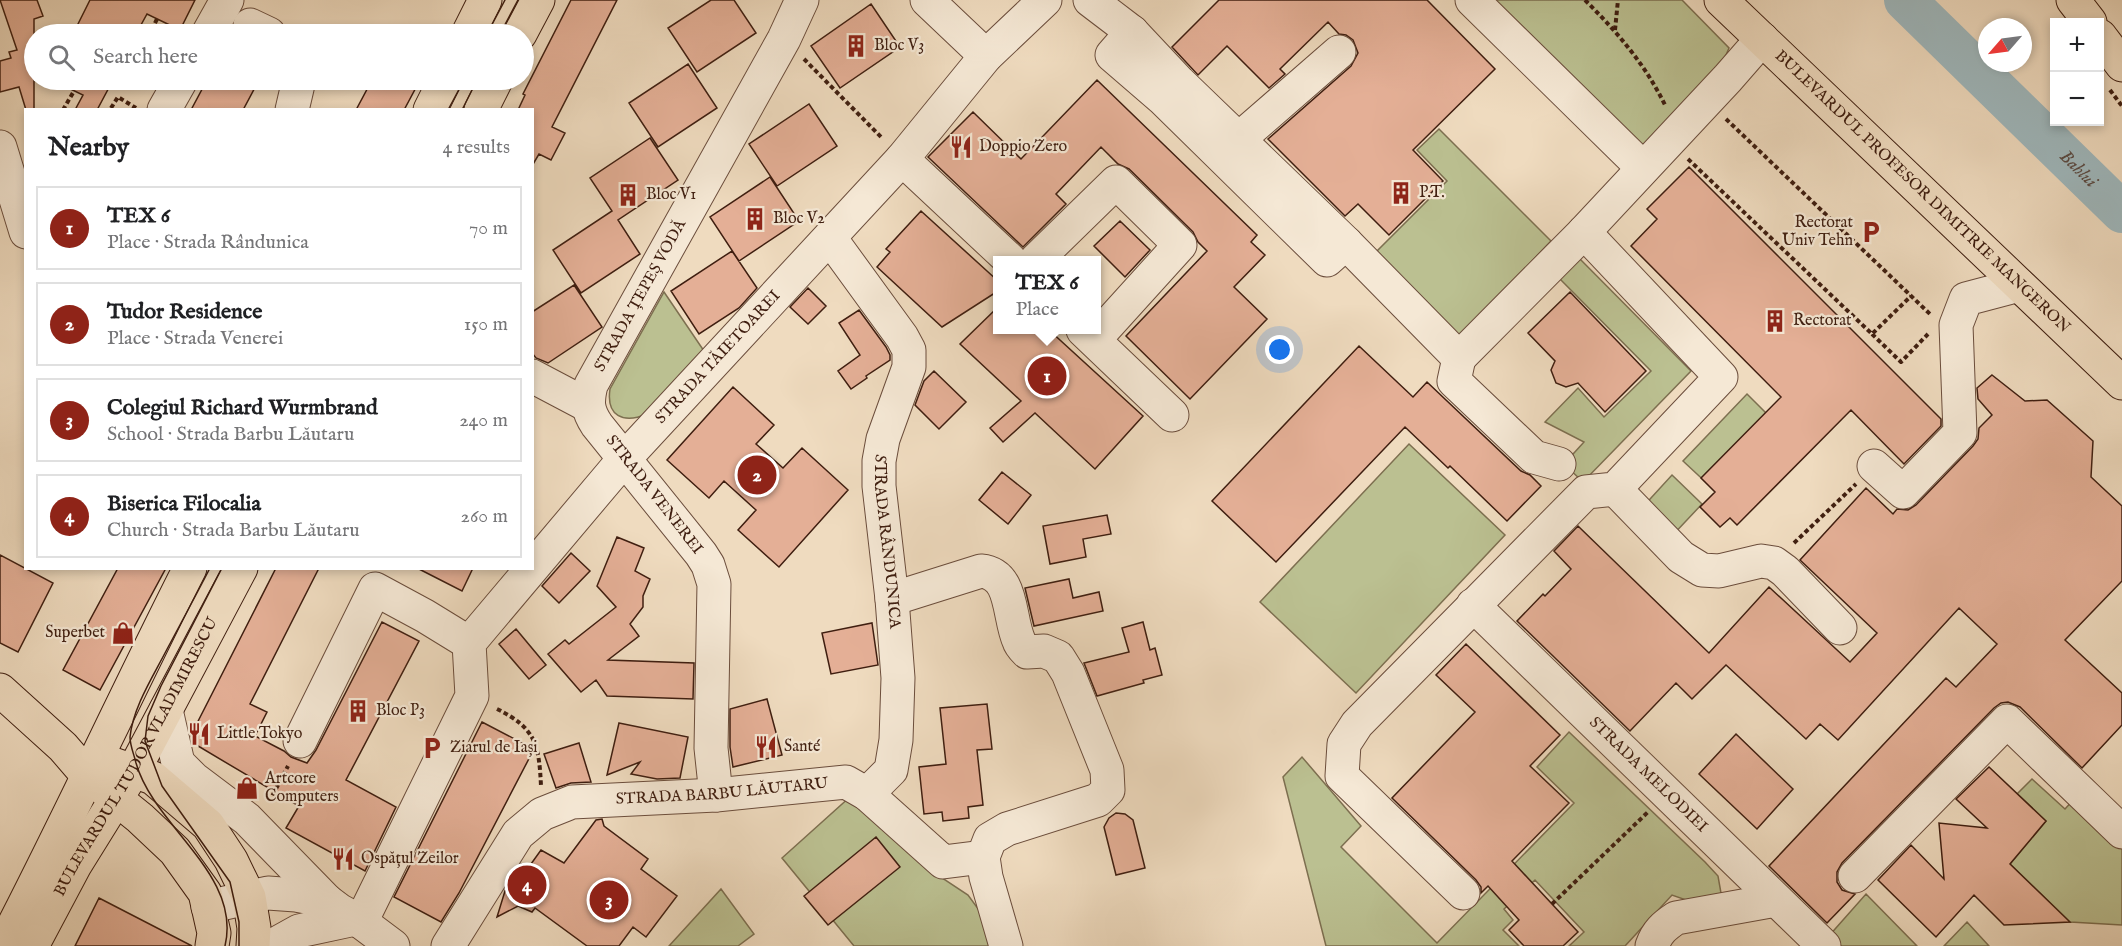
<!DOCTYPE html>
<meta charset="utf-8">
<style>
body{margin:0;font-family:"IM FELL English",serif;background:#f2f2f2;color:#202124}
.controls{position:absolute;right:18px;top:18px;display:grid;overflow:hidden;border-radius:0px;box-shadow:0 3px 9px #0003}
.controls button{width:54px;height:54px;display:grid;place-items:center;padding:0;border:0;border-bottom:2px solid #e0e0e0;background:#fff;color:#202124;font:30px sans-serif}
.compass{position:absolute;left:1978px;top:18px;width:54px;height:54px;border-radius:50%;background:#fff;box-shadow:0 3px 9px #0003;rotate:242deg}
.you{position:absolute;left:1280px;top:350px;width:21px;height:21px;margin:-15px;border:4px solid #fff;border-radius:50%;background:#1a73e8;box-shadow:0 0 0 9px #1a73e833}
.badge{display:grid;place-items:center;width:39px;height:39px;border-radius:50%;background:#8f2418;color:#fff;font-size:20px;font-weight:700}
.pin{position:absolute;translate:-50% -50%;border:3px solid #fff;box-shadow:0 2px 6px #0006}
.popup{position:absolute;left:993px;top:256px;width:108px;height:78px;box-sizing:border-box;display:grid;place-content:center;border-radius:0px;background:#fff;filter:drop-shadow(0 2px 4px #0005);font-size:20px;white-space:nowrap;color:#757577}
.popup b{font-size:22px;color:#202124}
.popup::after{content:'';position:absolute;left:50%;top:100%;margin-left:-12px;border:12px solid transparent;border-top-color:#fff}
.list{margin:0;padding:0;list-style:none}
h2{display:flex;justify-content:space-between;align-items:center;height:78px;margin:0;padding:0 24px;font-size:26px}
h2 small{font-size:20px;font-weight:400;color:#757577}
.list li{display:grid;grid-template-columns:39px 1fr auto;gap:18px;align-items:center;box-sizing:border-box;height:84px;margin:0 12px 12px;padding:0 12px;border:2px solid #e0e0e0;border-radius:0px}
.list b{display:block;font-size:22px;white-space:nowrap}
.list p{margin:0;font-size:20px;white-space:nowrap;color:#757577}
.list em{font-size:20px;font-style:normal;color:#757577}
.icon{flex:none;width:33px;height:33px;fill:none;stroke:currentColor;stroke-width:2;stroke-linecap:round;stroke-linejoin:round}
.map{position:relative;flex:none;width:2122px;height:946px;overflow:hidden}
.search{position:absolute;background:#fff;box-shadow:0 3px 9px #0003;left:24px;top:24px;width:510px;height:66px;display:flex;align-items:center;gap:15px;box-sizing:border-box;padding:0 21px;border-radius:33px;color:#757577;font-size:22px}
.panel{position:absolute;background:#fff;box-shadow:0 3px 9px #0003;left:24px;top:108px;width:510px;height:462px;border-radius:0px}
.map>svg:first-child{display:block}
.green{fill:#bbc091;stroke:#7d6f50;stroke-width:1.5}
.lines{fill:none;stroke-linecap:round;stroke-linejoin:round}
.river{stroke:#9fb8bd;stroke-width:42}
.building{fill:#e4af96;stroke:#3f1e10;stroke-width:1.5}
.minor-casing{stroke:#6b4d3c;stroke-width:35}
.major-casing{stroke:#3f1e10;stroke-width:35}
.path{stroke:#3f1e10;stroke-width:4;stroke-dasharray:4.5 3;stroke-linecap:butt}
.minor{stroke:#f5e8d5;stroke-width:33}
.major{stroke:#efdbbf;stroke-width:33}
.tram{stroke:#3f1e10;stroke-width:1.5}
.labels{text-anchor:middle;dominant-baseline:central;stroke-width:4.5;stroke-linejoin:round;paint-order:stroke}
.poi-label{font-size:16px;fill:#3f1e10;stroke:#f5e8d5;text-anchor:start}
.street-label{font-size:16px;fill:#3f1e10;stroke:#f5e8d5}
.water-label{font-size:18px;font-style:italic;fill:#5c4c44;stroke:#f5e8d5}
</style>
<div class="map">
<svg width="2122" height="946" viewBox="0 0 2122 946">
<rect width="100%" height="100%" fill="#efdbbf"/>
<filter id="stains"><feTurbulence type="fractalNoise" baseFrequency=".00333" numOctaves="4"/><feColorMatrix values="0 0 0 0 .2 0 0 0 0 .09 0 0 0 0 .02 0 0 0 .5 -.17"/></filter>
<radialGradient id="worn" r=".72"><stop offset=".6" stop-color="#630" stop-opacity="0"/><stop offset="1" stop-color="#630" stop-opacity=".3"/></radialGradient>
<path class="green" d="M1485,0H1682L1729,48L1723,62L1641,150Z
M1439,129L1551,241L1460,337L1375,253L1447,181L1417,150Z
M1577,256L1691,371L1583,482L1564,464L1584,442L1545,422L1578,388L1604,417L1651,371L1558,277Z
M664,292L704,351L647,414C623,424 606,416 610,389Z
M1747,394L1775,422L1712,488L1683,461Z
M1409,444L1505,535L1356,693L1260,602Z
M1672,475L1702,504L1670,538L1640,510Z
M1569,732L1705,862L1718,876L1721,893L1712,901H1689L1672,895L1625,946H1569L1584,932L1535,880L1504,909L1513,920L1503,930L1519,946H1326L1283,777L1302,757L1361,826L1341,847L1437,943L1574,803L1537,767Z
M2032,779L2065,809L2076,797L2122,842V925L2070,922L2010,864L2046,821L2017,794Z
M851,796L936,874L968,895L987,921L993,946H854L782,858Z
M721,889L754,934L738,946H669Z
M1866,894L1917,946H1837L1828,937Z
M1967,922L1989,946H1944Z"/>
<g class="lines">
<path class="river" id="s1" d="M1905,0L2122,212"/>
</g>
<path class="building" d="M0,0H37L43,16L34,19V110H26L19,87L0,92V61L11,58L9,52L17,50Z
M90,0H195L180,30L147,14L136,34H73Z
M571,0H617L552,127L565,133L551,160L539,154L532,166V110H518L525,95L523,94Z
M711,0H734L756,33L697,72L668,28Z
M1219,0H1427L1495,69L1413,150L1443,181L1389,235L1358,204L1345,216L1268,139L1351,66L1358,53L1353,40L1346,35L1339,34L1328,22L1280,69L1285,74L1269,88L1227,46L1198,75L1172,47Z
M871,4L900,47L840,88L811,46Z
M688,64L717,108L658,147L629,103Z
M52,80H113L97,110H75L83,95Z
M207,80H259L243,110H191Z
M372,80H420L404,110H356Z
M1097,80L1257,235L1251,242L1265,255L1234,287L1267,319L1190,399L1126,336L1207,251L1198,242L1193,232L1129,169L1118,164L1101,147L1056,194L1066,204L1023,247L928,157L973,112L1021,159Z
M809,104L837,146L777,186L749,144Z
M650,138L678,180L618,220L640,254L581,293L553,250L612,211L590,178Z
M1689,167L1941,419V426L1904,464L1851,410L1737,525L1730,518L1720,527L1700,507L1715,492L1701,478L1781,397L1631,246L1657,219L1647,209Z
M770,177L799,221L739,261L710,217Z
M921,211L998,281V291L942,327L877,267L890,252L886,249Z
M1120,221L1150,250L1125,277L1094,246Z
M732,251L757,288L739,308L699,334L671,291Z
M574,285L602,327L548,363L536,358L532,353V312Z
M808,288L826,306L808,324L790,307Z
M1570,292L1646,371L1605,412L1578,383L1566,387L1556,383L1551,370L1555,361L1528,333Z
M998,307V330H1049L1143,416L1095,469L1035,413L1003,442L990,428L1021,401L960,344Z
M859,310L886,347L890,355V360L866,376L867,378L851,389L838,371L860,355L839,323Z
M1359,346L1413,397L1427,382L1521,471L1530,475L1541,486L1507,521L1450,466L1448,468L1405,427L1276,562L1212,501Z
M934,371L966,402L939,429L915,405L924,381Z
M1992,375L2025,401L2047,400L2093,441L2091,477L2122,506V581L2065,640L2122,693V725L2082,768L2020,707L2008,702L2001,703L1994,708L1842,863L1837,872V882L1842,890L1855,894L1827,923L1769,866L1946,678L1956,687L1997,644L1959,608L1838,740L1820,724L1806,739L1726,665L1692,699L1676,683L1630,731L1517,621L1543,594L1545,596L1571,569L1554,551L1578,526L1709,653L1769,587L1850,662L1877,633L1800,560L1866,488L1893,514L1897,509L1908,510L1916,505L1973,446L1978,439L1979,428L1992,415L1978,399L1977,388Z
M733,387L774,425L756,444L783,468L802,448L848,490L779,567L738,530L756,510L724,481L709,498L667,460Z
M1002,472L1031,495L1008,524L979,500Z
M1107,515L1111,534L1083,539L1086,557L1050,564L1043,526Z
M617,537L644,548L635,571L650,579L643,596V607L630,624L639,636L608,660L694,663L693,699L607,696L596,680L581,692L548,654L565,640L569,644L616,607L597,586Z
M571,553L590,571L559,603L542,586Z
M0,555L53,583L18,652L0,643Z
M118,568H166L100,690L63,670Z
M276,568H319L250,704L267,712L255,736L284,751L291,757L307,763L316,750L382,622L419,641L346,780L396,807L365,871L286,828L299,806L193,743L191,735Z
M417,568H473L462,591Z
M1069,579L1073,598L1099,592L1103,611L1034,626L1025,588Z
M1143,622L1150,650L1155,648L1162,675L1143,680L1144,683L1097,696L1084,663L1129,652L1122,628Z
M872,623L878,665L831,674L822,633Z
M516,629L546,665L529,679L499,644Z
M1466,644L1560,735L1530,766L1569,803L1512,861L1578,932L1563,946H1524L1509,930L1519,920L1488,886L1481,893V887L1476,880L1392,798L1475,712L1436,675Z
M767,699L782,755L733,767L730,747V709Z
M987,704L992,749L977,750L983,805L968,807L969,818L943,821L942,812L924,814L919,767L946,764L940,708Z
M482,722L534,749L459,893L441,922L394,897Z
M619,723L688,737L680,778L657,779L631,774L640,762L607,775Z
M1736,734L1793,789L1757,829L1699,774Z
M579,743L591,782L571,783L556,788L544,754Z
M1989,767L2046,821L2010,864L2070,922L2004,925L1974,895L1936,937L1878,880L1911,845L1944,879L1939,823L1987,828L1956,799Z
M1116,813L1125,814L1133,820L1145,868L1116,875L1104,827L1109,818Z
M602,819L604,826L648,859L641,869L677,896L646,937L633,927L619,946H587L535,908L532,912L518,906L497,917L505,891L521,864H531L541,850L564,863L596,820Z
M876,837L900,867L828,925L804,896Z
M99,898L192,946H75Z"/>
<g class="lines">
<g class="minor-casing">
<g id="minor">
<path d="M927,0L986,56"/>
<path d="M1090,0L1132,32L1179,82L1346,243L1459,358L1584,232L1728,78L1762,39"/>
<path d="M1472,0L1643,168"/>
<path d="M250,25L269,34"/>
<path d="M1132,32L1112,55L1163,99L1327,260L1346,243"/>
<path d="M208,34L227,0"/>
<path d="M164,110L181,80"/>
<path d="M292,110L299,80"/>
<path d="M1239,139L1339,52"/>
<path d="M0,147L26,232"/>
<path d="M902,159L1010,260"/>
<path id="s2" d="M830,238L902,337L909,350V367L883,439L879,461V486L892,599L898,678L896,740L891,770L867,794"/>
<path d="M1036,260L1116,182L1180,245L1094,340"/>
<path d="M1083,330L1172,415"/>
<path d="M1459,358L1454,381L1534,457L1559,464"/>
<path d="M532,376L587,405"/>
<path d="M1874,466L1903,492L1960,433L1956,325L1966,299L2019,285"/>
<path d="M1615,489L1681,557L1702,570L1719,571L1761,561L1774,563L1785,571L1840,628"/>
<path d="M892,599L981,571C1014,574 1008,617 1019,641C1020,645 1024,649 1027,652L1044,651L1058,657L1068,673L1107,770L1108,790L1098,800L1007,829L990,839L983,857L986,877L1006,946"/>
<path id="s3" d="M1473,605L1824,946"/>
<path d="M166,710L178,763L194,779L247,819L327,901"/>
<path d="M300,741L375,589L425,616L469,643"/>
<path id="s4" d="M716,795L711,748L714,584L708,565L701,554L597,425C587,410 587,402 591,385L784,39L802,0"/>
<path d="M1855,876L2007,721L2122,832"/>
<path d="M1463,893L1342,776L1344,744L1357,724L1586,492L1615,489L1721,377L1584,232"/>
<path d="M208,907L268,893L296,895L327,901L339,910L361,922L393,946"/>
<path id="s5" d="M361,922L472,696L469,643L625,458L902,159L986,56L1045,0"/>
<path d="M272,946L299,931L355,919"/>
<path id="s6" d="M448,946L518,834L542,814L572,802L716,795L846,782L867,794L943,862L983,857"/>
<path d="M1652,946C1657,932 1664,926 1676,918L1776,900"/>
</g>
</g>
<g class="major-casing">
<g id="major">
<path id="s7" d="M1721,0L2122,383"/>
<path d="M2073,0L2090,22"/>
<path d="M468,34L485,0"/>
<path d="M520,34L538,0"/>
<path d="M2100,36L2122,65"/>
<path d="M430,110L445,80"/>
<path d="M481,110L496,80"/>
<path d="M0,690L63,747L88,776L140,818L175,851L205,893L214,933L212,946"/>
<path d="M113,764L153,778L208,825L231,860L249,897L254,928L253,946"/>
<path d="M3,946C68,821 126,694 190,568"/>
<path id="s8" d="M32,946L75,865L134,770L241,568"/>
</g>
</g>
<path class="path" d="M1585,0C1617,32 1645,64 1665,105
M157,19L152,29L163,34
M1615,30L1618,0
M804,59L883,139
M2110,90L2122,106
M111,108L118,97L136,108
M63,110L74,91
M1726,119L1931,315
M1688,159L1872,334L1911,296
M1872,334L1901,362L1928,334
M1794,543L1856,484
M497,709C536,728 539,745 541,786
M269,802L288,766
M1552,904L1649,811"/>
<use href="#minor" class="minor"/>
<use href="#major" class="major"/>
<path class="tram" d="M487,34L505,0
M500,34L518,0
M448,110L464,80
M462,110L477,80
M210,568C195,597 180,625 165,653C152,678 133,708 130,737C130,746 134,754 136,763C154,827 242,874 225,946
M222,568L161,686L148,716L145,741L162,786L230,882L239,922V946"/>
</g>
<defs>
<g id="building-bare" transform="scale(1.8)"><path d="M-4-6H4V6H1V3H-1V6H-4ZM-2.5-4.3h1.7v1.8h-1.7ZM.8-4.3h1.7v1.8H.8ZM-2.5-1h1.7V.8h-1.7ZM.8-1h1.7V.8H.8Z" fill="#8f2418" stroke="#f5e8d5" stroke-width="2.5" paint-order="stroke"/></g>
<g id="restaurant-bare" transform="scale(1.8)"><path d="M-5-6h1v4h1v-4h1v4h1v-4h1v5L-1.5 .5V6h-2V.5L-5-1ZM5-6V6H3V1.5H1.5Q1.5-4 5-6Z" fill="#8f2418" stroke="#f5e8d5" stroke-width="2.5" paint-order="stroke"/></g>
<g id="parking-bare" transform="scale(1.8)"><path d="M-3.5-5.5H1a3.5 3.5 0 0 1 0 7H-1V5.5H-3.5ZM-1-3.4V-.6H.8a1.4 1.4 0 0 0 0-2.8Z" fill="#8f2418" stroke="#f5e8d5" stroke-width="2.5" paint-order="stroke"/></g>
<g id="shop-bare" transform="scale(1.8)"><path d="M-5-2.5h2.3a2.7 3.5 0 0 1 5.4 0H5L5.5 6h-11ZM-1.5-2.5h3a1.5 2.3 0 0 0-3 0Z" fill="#8f2418" stroke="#f5e8d5" stroke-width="2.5" paint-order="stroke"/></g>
</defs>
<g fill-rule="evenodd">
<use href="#building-bare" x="856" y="46"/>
<use href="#restaurant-bare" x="961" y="147"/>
<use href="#building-bare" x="1401" y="193"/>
<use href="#building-bare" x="628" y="195"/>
<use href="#building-bare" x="755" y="219"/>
<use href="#parking-bare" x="1871" y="232"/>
<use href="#building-bare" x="1775" y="321"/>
<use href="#shop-bare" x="123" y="633"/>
<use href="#building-bare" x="358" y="711"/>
<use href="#restaurant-bare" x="199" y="734"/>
<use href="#restaurant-bare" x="766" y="747"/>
<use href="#parking-bare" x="432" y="748"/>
<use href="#shop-bare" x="247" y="788"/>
<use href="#restaurant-bare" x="343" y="859"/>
</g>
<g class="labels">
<g class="poi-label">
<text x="874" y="46">Bloc V3</text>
<text x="979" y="147">Doppio Zero</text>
<text x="1419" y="193">P.T.</text>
<text x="646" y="195">Bloc V1</text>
<text x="773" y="219">Bloc V2</text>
<text x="1853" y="223" text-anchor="end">Rectorat<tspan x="1853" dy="18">Univ Tehn</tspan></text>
<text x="1793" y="321">Rectorat</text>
<text x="105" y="633" text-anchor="end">Superbet</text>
<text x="376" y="711">Bloc P3</text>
<text x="217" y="734">Little Tokyo</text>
<text x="784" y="747">Santé</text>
<text x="450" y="748">Ziarul de Iași</text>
<text x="265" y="779">Artcore<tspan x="265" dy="18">Computers</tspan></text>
<text x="361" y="859">Ospățul Zeilor</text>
</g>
<g class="street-label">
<text stroke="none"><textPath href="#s7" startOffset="278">BULEVARDUL PROFESOR DIMITRIE MANGERON</textPath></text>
<text stroke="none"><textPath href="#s4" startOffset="554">STRADA ȚEPEȘ VODĂ</textPath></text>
<text stroke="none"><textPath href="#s5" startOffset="684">STRADA TĂIETOAREI</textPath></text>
<text transform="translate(654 495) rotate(52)">STRADA VENEREI</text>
<text stroke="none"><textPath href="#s2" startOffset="334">STRADA RÂNDUNICA</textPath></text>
<text stroke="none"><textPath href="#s8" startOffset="216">BULEVARDUL TUDOR VLADIMIRESCU</textPath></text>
<text stroke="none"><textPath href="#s3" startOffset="244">STRADA MELODIEI</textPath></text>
<text stroke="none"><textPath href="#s6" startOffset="346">STRADA BARBU LĂUTARU</textPath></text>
</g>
<g class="water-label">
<text stroke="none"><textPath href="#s1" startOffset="242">Bahlui</textPath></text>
</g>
</g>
<rect width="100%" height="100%" filter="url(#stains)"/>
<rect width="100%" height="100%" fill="url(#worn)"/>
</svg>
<div class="controls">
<button>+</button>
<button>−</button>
</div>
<svg class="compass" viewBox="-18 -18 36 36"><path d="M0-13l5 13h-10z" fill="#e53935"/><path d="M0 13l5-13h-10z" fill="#757577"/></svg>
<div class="you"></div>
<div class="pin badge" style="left:1047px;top:376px">1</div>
<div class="popup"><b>TEX 6</b>Place</div>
<div class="pin badge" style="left:757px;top:475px">2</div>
<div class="pin badge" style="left:609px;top:900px">3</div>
<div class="pin badge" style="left:527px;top:885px">4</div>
<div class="search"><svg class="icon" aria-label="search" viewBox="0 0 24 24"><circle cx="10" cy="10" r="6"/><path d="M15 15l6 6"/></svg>Search here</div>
<section class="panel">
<h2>Nearby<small>4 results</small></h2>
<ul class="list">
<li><span class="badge">1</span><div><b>TEX 6</b><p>Place · Strada Rândunica</p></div><em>70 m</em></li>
<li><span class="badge">2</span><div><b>Tudor Residence</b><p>Place · Strada Venerei</p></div><em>150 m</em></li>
<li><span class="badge">3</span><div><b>Colegiul Richard Wurmbrand</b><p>School · Strada Barbu Lăutaru</p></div><em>240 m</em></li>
<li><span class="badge">4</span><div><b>Biserica Filocalia</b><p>Church · Strada Barbu Lăutaru</p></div><em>260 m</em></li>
</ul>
</section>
</div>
